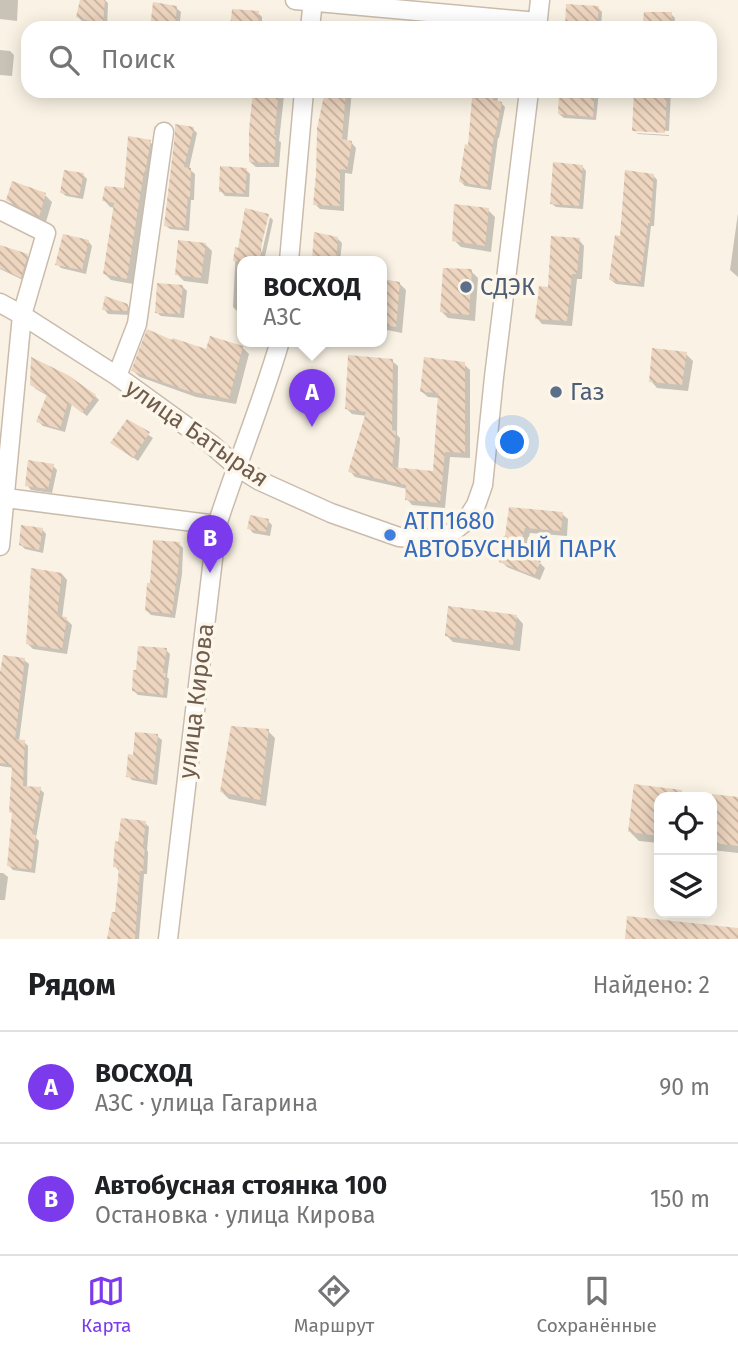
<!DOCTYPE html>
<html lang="ru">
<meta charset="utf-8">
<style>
body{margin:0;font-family:"Fira Sans",sans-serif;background:#f2f2f2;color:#202124}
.controls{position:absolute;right:21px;bottom:21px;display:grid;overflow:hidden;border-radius:14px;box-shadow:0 4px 18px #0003}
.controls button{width:63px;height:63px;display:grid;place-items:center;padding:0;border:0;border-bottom:2px solid #e0e0e0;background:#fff;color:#202124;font:35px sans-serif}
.you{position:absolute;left:513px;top:443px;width:24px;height:24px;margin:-18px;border:5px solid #fff;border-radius:50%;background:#1a73e8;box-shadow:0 0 0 10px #1a73e833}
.badge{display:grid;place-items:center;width:46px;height:46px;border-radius:50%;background:#7c3aed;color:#fff;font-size:23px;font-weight:700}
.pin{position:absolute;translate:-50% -58px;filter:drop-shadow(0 2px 4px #0008)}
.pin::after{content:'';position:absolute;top:37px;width:24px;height:21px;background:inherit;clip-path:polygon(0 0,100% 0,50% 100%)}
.popup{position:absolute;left:237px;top:256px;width:150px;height:91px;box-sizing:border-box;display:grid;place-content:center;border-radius:14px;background:#fff;filter:drop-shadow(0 2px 5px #0005);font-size:23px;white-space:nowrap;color:#757577}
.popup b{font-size:26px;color:#202124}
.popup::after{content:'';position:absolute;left:50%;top:100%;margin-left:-14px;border:14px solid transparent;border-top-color:#fff}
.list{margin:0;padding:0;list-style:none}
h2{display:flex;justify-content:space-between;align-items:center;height:91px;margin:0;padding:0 28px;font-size:30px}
h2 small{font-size:23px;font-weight:400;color:#757577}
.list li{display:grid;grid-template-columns:46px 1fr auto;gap:21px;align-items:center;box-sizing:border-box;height:112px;padding:0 28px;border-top:2px solid #e0e0e0}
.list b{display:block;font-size:26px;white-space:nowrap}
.list p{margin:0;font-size:23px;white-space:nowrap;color:#757577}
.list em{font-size:23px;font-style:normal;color:#757577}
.icon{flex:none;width:38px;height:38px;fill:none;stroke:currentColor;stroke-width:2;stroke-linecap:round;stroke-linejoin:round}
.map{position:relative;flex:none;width:738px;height:939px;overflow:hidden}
.search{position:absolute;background:#fff;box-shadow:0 4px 18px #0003;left:21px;right:21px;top:21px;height:77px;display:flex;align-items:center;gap:18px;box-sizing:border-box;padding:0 24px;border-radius:21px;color:#757577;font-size:26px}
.sheet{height:315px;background:#fff}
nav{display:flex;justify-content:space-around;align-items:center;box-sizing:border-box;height:98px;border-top:2px solid #e0e0e0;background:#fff;font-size:19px;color:#757577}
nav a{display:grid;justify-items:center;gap:4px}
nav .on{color:#7c3aed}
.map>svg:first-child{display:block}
.shadow{fill:#0003}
.building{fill:url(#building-back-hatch)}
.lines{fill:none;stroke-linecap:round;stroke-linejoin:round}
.minor-casing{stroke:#cabcad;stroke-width:21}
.minor{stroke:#fff;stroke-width:18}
.service-dot{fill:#5c6f8a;stroke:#fdf7eb;stroke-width:2.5}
.shop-dot{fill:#3f7fe0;stroke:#fdf7eb;stroke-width:2.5}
.labels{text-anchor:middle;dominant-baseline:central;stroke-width:7;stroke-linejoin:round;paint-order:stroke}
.service-label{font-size:24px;fill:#4e5e75;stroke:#fdf7eb;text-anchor:start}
.street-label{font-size:24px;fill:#705c4d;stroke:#fdf7eb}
.shop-label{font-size:24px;fill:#366cbe;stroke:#fdf7eb;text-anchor:start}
</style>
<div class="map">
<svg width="738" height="939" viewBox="0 0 738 939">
<defs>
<pattern id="building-back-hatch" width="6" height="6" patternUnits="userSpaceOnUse" patternTransform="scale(1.75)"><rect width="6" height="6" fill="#edd5bf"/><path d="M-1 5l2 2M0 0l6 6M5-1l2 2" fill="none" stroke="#c4b09d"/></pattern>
</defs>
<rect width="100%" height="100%" fill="#faf3e5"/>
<path class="shadow" d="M0,0H18L17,21L0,19Z
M81,0H105L108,3L107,28L82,21L78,17Z
M176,8L181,12L179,28H151Z
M598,8L602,12L601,28H567Z
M258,13L262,17V28H232Z
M671,14L675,18L674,28H644Z
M0,50L10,51L14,55L12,76L0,75Z
M197,91H220V95L199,92Z
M249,91H294L293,96H284L279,141L281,142L279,167H256L250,162L254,94Z
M326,91H352L347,142H351L356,148L352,174L345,173L344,211L320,209L315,204Z
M477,91H499L497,103H501L505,107L499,138H498L491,190L465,186L461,182L470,147Z
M561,91H599L596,120L564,118L559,114Z
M635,91H671L669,131L636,129V132L634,130Z
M193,129L197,133L189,169L195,174L194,200H191L189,231L170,229L165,225Z
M636,133L669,135V136L638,134Z
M150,142L156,148L150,177L133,284L111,280L105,274L115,208L110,207L104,200L126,190Z
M582,166L586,171L583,209L556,207L551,203Z
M246,170L250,174L249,197L225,196L221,191Z
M83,175L87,179L83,199L66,196L61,192Z
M653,175L657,180L654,226H651L644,287L616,284L611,280L622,238Z
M45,195L52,202L46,222L14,206L8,200Z
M488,210L495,217L491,252L461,247L454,240Z
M246,211L269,216H267L259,251L262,252L270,217L273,220L264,261H242V312L237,311L233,307L236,249L239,250Z
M738,213V277L730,270Z
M337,238L342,243L340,261H316L314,258Z
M579,240L584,246L582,279H577L572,326L542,324L537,318L549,288Z
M88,241L92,246L86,274L61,268L57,264Z
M205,244L212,251L208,284L184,281L177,274Z
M0,247L27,256L31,260L25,281L0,269Z
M471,271L478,278L475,321L448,318L441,311Z
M382,281L399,283L406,290L402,333L382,329Z
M183,287L187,291L184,318L161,316L156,312Z
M127,305L132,310L131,315L108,314L104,309Z
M173,343L208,351L242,347L249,354L236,404L196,397L140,377L133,371Z
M686,354L693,361L688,391L657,388L651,381Z
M392,361L398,366L397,435L400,438L398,470L434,473L440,398L428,397L422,392L464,364L470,370V458L450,457L445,508L412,505L407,499V489L355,477L350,471L367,416L352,414L346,408Z
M32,385L95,396L99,400L87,416L72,404L65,432L43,426L38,421L48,396L36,389Z
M127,421L153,438L138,461L117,446Z
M53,466L57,470L52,493L31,490L27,485Z
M510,509L562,514L568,519L567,536L530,533L523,556L540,563L545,568L540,580L507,567L501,561L507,538Z
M268,521L272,525L270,536L253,533L249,528Z
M42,529L46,534L43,553L25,549L20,544Z
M179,544L183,548L182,574L175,618L151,615L147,611L152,585Z
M62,574L67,580L62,618L66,619L72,625L67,654L33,649L27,643Z
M517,617L523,624L520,651L453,642L446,635Z
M166,650L170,654L167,677L169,679L167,698L138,695L133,690Z
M24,660L29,664L19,741L24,742L28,746L27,788L40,789L44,793L36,838L39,841L35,873L13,870L9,866L14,814V768L0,766V694Z
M268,731L275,738L266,806L229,799L222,792Z
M157,736L162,740L157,785L132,780L128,776L135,757Z
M635,786L738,799V853L712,850V797H659V843L639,841L630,832Z
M145,823L149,827L147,850L148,852L147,874H144L139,939H109L117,914L119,871L115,866Z
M0,873H3L8,877L5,900H0Z"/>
<path class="building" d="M80,0H105L103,25L76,17Z
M153,2L177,6L175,28H150Z
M566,4L599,6L597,28H565Z
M232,9L259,11L258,28H230Z
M644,12H672L670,28H642Z
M253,91H279L274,135H276L274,163L249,162V130Z
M325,91H346L342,139L352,141L347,170L340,169V206L313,205L316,174L317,128Z
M475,91H495L493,100L502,102L495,135H494L487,187L459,182L465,144L468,145L472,98H474Z
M559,91H595L593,117L558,114Z
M634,91H667L665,133L632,131Z
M175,124L194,127L184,167L191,168L190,197H188L185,228L164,226L175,134Z
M128,136L151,140L145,172L144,171L127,279L103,274L114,203L102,201L105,186L124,188Z
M553,162L583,165L579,206L550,204Z
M220,166L247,168L245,194L219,192Z
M64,170L84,173L79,196L60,193Z
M625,170L654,174L650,223H648L640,284L609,280L615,235L620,236Z
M12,181L46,193L39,217L6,200Z
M454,204L489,208L485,246L452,241Z
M245,208L269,214L262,243L260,261H233L235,247L238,248Z
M314,232L338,237L336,261L312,259Z
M63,234L89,240L82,270L55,265Z
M551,236L580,238L577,274H572L567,321L535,319L539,286L548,287Z
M178,240L206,243L201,278L175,275Z
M0,245L28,254L21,278L0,268Z
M443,268L472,269L469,315L440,312Z
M382,279L400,282L396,327L382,325Z
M157,283L183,285L180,314L155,313Z
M105,296L128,304L127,311L102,310Z
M147,329L172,340L173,338L206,349L210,336L243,346L229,399L188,391L131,371Z
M652,348L687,352L682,385L649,382Z
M348,355L393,359L392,430L396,431L392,467L433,471L438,393L420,392L424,357L465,362V453L445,452L440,503L405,500L406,485L348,472L366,412L345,409Z
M31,357L68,375L96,395L82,413L68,402L60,429L36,422L47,394L30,385Z
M127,419L150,432L133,458L110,443Z
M28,460L54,464L48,489L25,486Z
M509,507L563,512L561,531L525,528L518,552L541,561L534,576L499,562L503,536H505Z
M250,515L269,519L266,532L247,529Z
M21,525L43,528L39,550L19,545Z
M153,540L180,542L178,569L172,614L145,611L147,583H150Z
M31,568L62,573L57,616L67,617L62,650L26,644Z
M448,606L517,615L513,645L445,636Z
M138,646L167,648L163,673H166L163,695L132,691L133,670H136Z
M3,655L25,658L15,739L25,740L23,786L41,787L32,834L36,835L31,870L7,866L12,813L9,812L12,765L0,763V672Z
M231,726L269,729L260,800L220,792Z
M135,732L158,734L153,781L126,777L128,754L133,755Z
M634,784L682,790V797H659V836L628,832Z
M712,794L738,797V846L712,843Z
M121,818L146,821L143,845L145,846L143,871H140L135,939H107L112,912H115L119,868L113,867L115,841L118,842Z
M627,916L738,928V939H625Z"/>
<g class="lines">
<g class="minor-casing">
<path id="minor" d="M295,0L538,22
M310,28L313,0
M537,28L540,0
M0,210L46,233L22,315L0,546
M289,261L304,91
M0,303L22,315L117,376L211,444L236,466L260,481L331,513L399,537L422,539L446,537L465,522L476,505L483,485L494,377L529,91
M117,376L137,324L164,132
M6,498L217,525
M168,939L217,525C237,463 262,403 280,341"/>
</g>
<use href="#minor" class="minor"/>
</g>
<g class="service-dot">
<circle cx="466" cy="287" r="7"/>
<circle cx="556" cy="392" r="7"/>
</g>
<circle class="shop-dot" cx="390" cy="535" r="7"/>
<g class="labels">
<g class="service-label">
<text x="480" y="287">СДЭК</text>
<text x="570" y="392">Газ</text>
</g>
<g class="street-label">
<text transform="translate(197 433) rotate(35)">улица Батырая</text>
<text transform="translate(196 701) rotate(-83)">улица Кирова</text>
</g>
<g class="shop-label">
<text x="404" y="521">АТП1680<tspan x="404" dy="28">АВТОБУСНЫЙ ПАРК</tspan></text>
</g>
</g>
</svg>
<div class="controls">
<button><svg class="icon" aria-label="locate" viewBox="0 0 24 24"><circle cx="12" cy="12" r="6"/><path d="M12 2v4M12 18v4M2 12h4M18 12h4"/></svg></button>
<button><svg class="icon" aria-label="layers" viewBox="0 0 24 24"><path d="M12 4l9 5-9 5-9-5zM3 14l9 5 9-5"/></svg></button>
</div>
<div class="you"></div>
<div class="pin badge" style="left:312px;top:427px">A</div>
<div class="popup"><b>ВОСХОД</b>АЗС</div>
<div class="pin badge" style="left:210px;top:573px">B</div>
<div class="search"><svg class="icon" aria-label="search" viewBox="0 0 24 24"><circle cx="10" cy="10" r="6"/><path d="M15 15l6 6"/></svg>Поиск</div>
</div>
<section class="sheet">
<h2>Рядом<small>Найдено: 2</small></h2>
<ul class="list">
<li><span class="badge">A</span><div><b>ВОСХОД</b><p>АЗС · улица Гагарина</p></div><em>90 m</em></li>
<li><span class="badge">B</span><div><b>Автобусная стоянка 100</b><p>Остановка · улица Кирова</p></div><em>150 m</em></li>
</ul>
</section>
<nav>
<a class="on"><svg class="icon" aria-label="map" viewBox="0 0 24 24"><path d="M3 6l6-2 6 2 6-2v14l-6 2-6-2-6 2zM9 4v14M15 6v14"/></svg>Карта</a>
<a><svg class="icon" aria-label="directions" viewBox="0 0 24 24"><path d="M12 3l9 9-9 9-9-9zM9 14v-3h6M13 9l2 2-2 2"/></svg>Маршрут</a>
<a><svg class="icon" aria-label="saved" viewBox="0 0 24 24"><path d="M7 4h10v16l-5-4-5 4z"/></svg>Сохранённые</a>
</nav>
